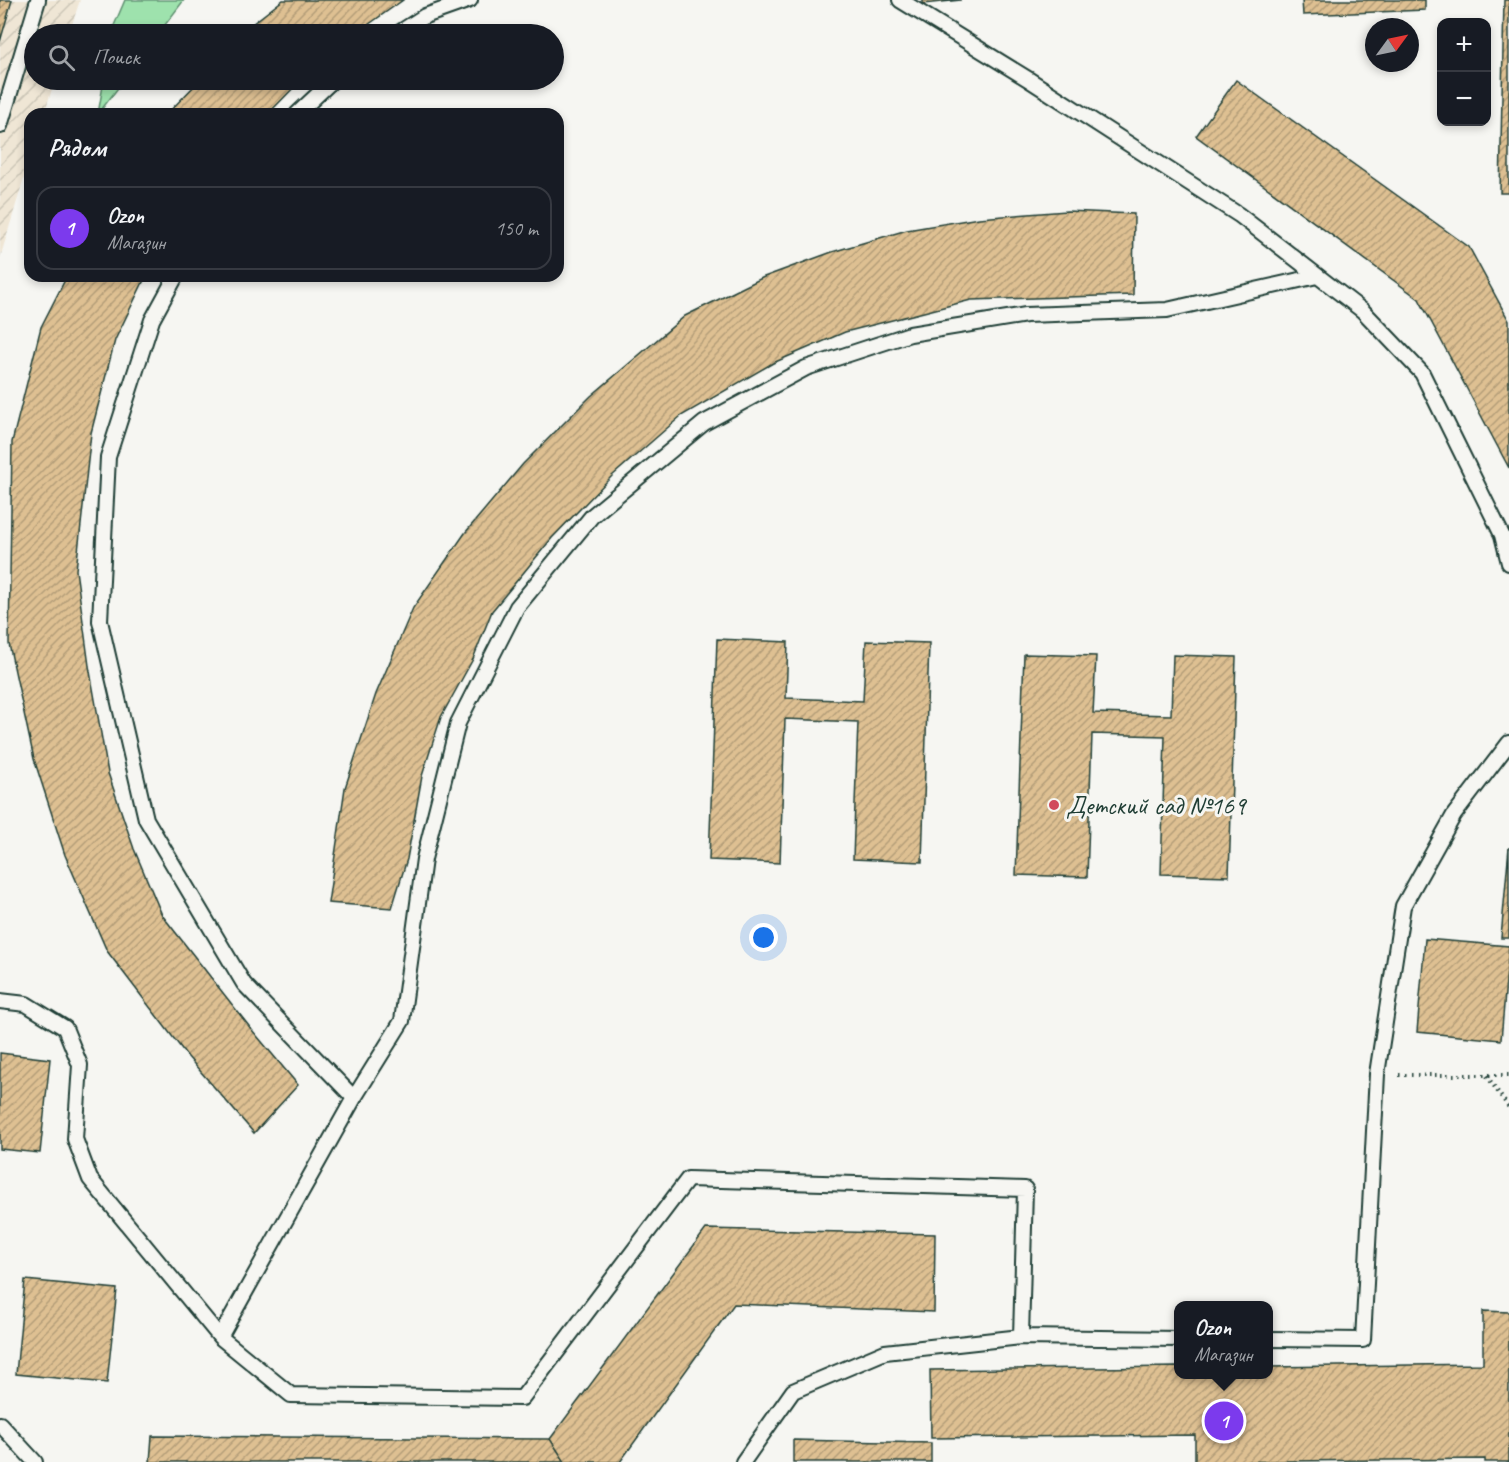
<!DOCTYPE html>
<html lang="ru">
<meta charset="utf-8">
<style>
body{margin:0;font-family:Caveat,sans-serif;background:#20242c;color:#f1f3f6}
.controls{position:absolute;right:18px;top:18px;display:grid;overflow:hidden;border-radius:12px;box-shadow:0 3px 9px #0003}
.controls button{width:54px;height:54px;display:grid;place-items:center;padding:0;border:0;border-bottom:2px solid #363941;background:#171b24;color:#f1f3f6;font:30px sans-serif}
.compass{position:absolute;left:1365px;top:18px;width:54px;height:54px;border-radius:50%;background:#171b24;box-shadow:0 3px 9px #0003;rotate:57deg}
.you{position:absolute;left:764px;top:938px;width:21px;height:21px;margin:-15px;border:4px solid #fff;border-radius:50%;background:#1a73e8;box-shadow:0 0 0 9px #1a73e833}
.badge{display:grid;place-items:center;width:39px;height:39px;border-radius:50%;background:#7c3aed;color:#fff;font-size:20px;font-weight:700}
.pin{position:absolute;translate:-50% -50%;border:3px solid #fff;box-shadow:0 2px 6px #0006}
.popup{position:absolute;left:1174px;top:1301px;width:99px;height:78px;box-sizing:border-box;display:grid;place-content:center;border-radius:12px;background:#171b24;filter:drop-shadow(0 2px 4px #0005);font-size:20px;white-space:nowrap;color:#9ea1a6}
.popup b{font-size:22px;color:#f1f3f6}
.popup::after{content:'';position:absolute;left:50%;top:100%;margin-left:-12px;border:12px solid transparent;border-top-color:#171b24}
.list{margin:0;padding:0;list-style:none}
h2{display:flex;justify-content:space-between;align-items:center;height:78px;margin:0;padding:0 24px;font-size:26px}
h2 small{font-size:20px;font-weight:400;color:#9ea1a6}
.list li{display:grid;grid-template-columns:39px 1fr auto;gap:18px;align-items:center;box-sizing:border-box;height:84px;margin:0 12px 12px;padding:0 12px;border:2px solid #363941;border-radius:18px}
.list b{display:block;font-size:22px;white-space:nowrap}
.list p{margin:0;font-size:20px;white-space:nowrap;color:#9ea1a6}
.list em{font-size:20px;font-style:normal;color:#9ea1a6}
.icon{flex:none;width:33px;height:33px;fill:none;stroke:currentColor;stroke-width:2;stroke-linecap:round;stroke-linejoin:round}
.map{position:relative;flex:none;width:1509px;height:1462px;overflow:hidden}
.search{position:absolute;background:#171b24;box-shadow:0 3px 9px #0003;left:24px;top:24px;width:540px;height:66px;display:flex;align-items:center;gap:15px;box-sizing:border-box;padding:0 21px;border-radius:33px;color:#9ea1a6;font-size:22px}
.panel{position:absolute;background:#171b24;box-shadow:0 3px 9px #0003;left:24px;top:108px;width:540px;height:174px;border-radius:18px}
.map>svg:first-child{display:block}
.industrial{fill:url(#industrial-furrows)}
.green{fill:#9ee2ad;stroke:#5e9070;stroke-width:1.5}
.building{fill:url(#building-hatch);stroke:#1f3d34;stroke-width:1.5}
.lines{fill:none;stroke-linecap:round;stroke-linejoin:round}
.lane-casing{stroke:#1f3d34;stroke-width:18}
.path{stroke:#1f3d34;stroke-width:4;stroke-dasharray:1.5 4.5;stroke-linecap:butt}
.lane{stroke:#f6f6f2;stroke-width:14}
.poi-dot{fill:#d1495b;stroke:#f6f6f2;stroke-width:2}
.labels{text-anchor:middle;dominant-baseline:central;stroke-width:6;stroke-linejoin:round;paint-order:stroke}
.poi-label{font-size:26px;fill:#1f3d34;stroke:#f6f6f2;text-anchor:start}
</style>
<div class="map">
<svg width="1509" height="1462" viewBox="0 0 1509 1462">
<defs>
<pattern id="industrial-furrows" width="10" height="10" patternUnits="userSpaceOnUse" patternTransform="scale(1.5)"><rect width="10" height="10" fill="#efe6d5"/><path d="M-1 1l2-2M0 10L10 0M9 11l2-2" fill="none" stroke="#ccc6b7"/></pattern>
<pattern id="building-hatch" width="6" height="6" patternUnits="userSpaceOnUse" patternTransform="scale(1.5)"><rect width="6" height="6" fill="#dec092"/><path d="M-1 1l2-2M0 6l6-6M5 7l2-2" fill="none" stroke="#b39d78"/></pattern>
</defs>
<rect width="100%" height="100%" fill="#f6f6f2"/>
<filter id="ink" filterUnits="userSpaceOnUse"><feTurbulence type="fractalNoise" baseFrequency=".0167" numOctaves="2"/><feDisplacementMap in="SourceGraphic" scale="12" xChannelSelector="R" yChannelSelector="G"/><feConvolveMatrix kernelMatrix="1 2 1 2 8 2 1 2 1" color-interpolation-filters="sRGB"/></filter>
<g filter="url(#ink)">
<path class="industrial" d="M0,0H80L69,34H34V80H55L44,114H30V158L0,258Z"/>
<path class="green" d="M125,0H184L158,34H112L113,28Z
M104,80H124L98,114Z"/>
<path class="building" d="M0,0H12L0,42Z
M283,0H403L355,34H242L252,24Z
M923,0H961L923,4Z
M1302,0H1425V10L1303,15Z
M1504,0H1509V193H1500Z
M200,80H301L268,114H167Z
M1236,80L1469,247L1509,321V468L1419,299L1196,136Z
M1067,211L1134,214L1133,295L971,300L845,332L773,363L681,416L612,476L552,538L492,611L473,659L441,717L422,776L407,859L392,908L328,903L345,788L376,694L413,608L465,533L523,464L591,396L685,316L764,277L832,252L907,230L979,218Z
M67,276H146L115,340L91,433L76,570L89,666L108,773L134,849L162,915L252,1030L298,1085L254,1133L188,1057L107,951L65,855L34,759L9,644L12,442L41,327Z
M717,639L788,642L786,698L863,701L866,641L929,643L922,862L853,859L858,722L785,719L780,863L709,860Z
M1024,654L1096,656L1093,713L1171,715L1173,655L1236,657L1229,876L1161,874L1165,736L1092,734L1087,877L1016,875Z
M1509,847V938H1501Z
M1425,939L1509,946L1501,1040L1417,1032Z
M0,1053L50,1059L40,1153L0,1149Z
M706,1229L935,1234L934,1312L734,1304L620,1462H565L550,1439Z
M25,1280L117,1289L107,1383L16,1374Z
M1483,1311L1509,1312V1462H1485V1459L1195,1462V1435L931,1438L930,1370L1179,1367V1374H1269V1367L1483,1364Z
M152,1436L550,1439L565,1462H150Z
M793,1440L931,1443V1462H793Z"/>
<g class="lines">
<g class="lane-casing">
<path id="lane" d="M900,0L1028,79L1239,215L1363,311L1422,373L1502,535L1509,563
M397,34L425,16L470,0
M297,114L333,80
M0,126L38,0
M0,1001L26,1004L65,1028L80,1065L75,1139L90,1179L220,1337L354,1098L244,984L146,819L100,621L108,457L152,320L176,276
M354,1098L402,1021L424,859L458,723L517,607L592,516L704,423L806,368L910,334L1026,315L1167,310L1317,276
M220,1337L291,1395L522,1398L688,1179L1025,1189L1021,1337
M1269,1339L1363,1340L1377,1074L1403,906L1454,815L1509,743
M0,1424L35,1462
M743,1462L793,1391L885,1352L1021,1337L1179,1339"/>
</g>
<path class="path" d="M1399,1075H1509
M1487,1076L1509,1108"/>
<use href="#lane" class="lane"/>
</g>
</g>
<circle class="poi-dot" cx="1054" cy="805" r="6"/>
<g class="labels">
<g class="poi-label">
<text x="1066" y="805">Детский сад №169</text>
</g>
</g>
</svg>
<div class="controls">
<button>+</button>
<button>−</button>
</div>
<svg class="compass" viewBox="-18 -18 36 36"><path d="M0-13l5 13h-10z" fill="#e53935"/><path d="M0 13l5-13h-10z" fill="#9ea1a6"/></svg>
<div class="you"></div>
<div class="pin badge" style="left:1224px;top:1421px">1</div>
<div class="popup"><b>Ozon</b>Магазин</div>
<div class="search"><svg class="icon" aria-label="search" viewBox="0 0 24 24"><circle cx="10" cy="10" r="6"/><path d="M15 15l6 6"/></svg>Поиск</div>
<section class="panel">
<h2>Рядом<small></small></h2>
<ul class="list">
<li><span class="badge">1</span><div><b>Ozon</b><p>Магазин</p></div><em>150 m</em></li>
</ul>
</section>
</div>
